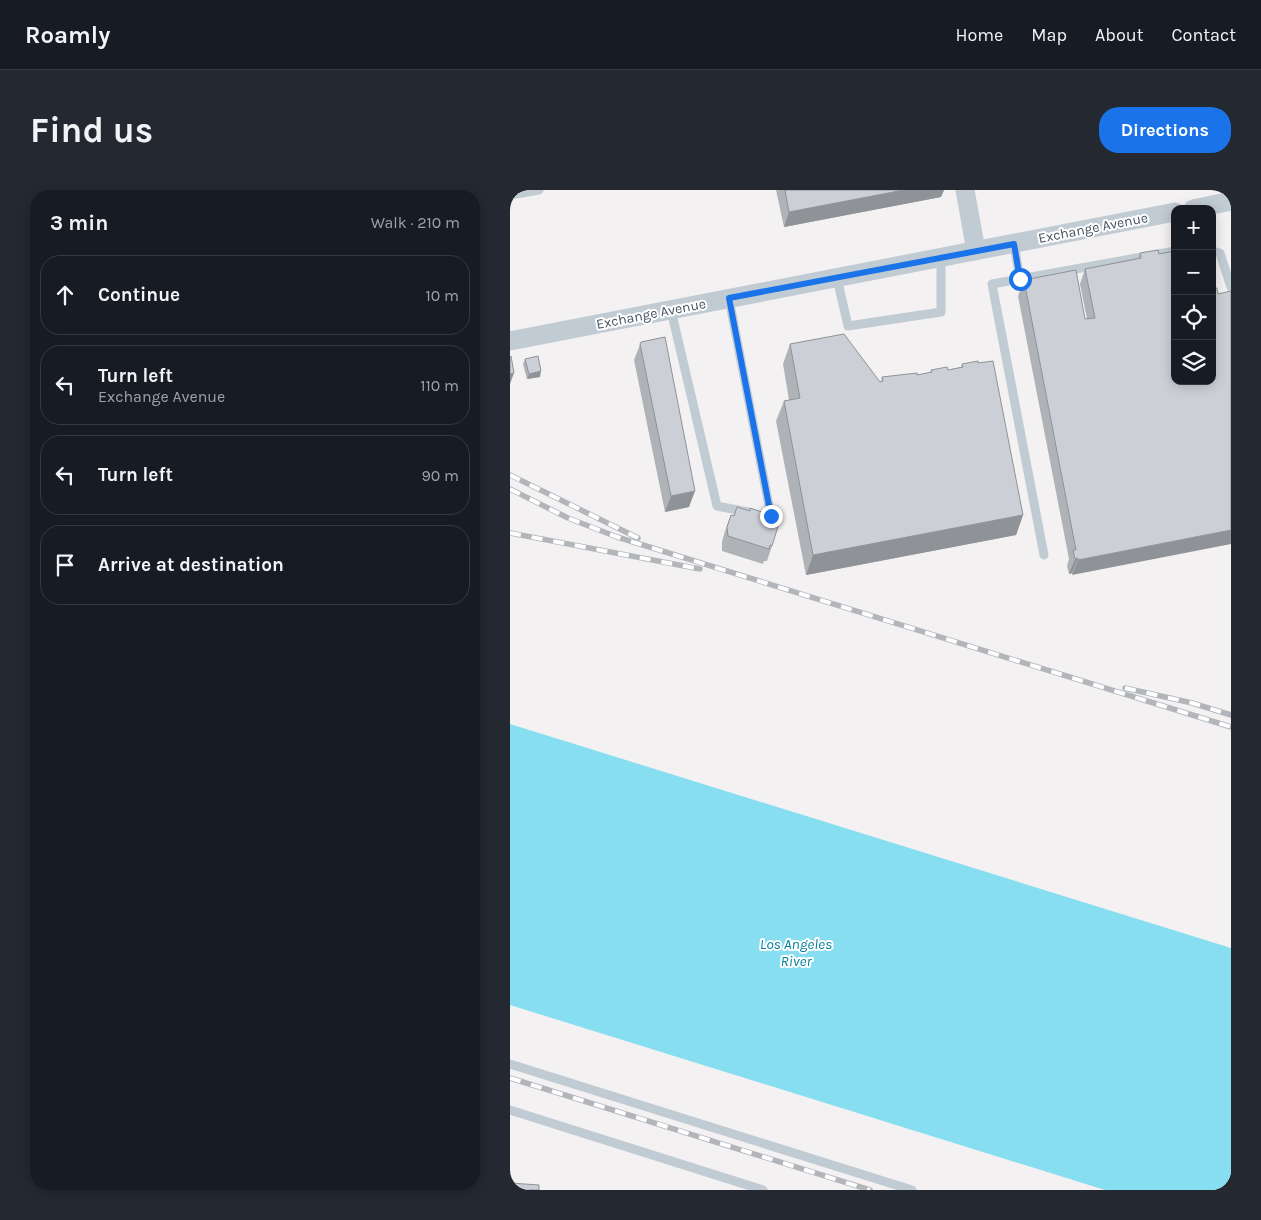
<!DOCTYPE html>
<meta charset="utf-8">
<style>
body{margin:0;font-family:Karla,sans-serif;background:#242831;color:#f1f3f6}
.controls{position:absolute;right:15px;top:15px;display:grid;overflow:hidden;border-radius:10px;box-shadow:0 2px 12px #0003}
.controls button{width:45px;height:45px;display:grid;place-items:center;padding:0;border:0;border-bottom:1px solid #363941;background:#171b24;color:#f1f3f6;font:25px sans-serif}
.stop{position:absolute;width:15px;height:15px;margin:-11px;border:4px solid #1a73e8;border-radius:50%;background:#fff}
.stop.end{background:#1a73e8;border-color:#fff;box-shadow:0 1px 5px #0008}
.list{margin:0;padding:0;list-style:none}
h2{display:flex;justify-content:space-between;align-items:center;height:65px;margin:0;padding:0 20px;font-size:21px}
h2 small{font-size:16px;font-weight:400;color:#9ea1a6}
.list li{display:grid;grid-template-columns:32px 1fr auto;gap:15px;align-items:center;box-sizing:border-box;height:80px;margin:0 10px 10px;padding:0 10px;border:1px solid #363941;border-radius:20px}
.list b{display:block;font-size:19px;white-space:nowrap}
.list p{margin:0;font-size:16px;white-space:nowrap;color:#9ea1a6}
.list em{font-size:16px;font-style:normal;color:#9ea1a6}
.icon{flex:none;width:28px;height:28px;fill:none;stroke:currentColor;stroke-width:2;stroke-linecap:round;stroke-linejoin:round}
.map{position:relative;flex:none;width:721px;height:1000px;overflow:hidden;border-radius:20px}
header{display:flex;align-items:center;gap:30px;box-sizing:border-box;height:70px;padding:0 25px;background:#171b24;border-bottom:1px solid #363941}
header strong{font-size:24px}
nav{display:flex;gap:28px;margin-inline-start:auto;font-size:18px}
.intro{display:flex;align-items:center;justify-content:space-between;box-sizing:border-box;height:120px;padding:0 30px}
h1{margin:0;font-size:35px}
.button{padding:12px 22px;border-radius:20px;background:#1a73e8;color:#fff;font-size:18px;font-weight:700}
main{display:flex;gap:30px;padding:0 30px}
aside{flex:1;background:#171b24;border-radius:20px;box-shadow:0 2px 12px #0003}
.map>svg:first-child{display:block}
.water{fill:#88def1}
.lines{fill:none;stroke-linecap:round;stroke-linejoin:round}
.service{stroke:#c1cbd3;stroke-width:9}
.minor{stroke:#c1cbd3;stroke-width:19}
.rail-casing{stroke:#b2b6bb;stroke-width:5.5}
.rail{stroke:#fff;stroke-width:4;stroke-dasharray:11;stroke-linecap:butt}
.wall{fill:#afb3b8}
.shaded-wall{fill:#8f9296}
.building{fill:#ccd0d6;stroke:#8f9296}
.route{stroke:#1a73e8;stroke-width:6}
.labels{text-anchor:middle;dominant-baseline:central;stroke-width:4;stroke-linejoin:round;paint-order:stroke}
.street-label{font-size:14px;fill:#475560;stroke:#fff}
.water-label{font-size:15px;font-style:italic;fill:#06819d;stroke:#fff}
</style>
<header>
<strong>Roamly</strong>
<nav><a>Home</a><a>Map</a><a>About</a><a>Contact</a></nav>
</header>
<div class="intro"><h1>Find us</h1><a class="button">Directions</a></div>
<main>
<aside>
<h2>3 min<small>Walk · 210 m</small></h2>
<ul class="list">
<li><svg class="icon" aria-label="ahead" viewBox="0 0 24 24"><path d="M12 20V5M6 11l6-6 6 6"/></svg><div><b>Continue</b></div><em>10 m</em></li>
<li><svg class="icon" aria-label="left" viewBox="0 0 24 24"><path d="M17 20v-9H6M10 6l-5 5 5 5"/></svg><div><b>Turn left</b><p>Exchange Avenue</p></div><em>110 m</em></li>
<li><svg class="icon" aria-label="left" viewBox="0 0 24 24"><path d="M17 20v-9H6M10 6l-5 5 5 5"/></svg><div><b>Turn left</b></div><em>90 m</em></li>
<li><svg class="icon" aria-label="arrive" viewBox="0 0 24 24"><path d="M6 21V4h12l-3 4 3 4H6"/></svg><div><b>Arrive at destination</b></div></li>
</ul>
</aside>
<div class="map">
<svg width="721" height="1000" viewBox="0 0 721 1000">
<rect width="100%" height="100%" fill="#f3f1f1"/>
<path class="water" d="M0,534L721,758V1000H595L0,815Z"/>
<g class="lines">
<path class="service" d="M0,5L29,0
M504,54L510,89L665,61
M702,61L710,63L721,97
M327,88L338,136L431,122V68
M510,89L482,94L534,365
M219,109L261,326L253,325
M161,120L207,316L238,322
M0,874L402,1000
M0,920L253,1000"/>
<path class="minor" d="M455,0L466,61
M683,19L721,11
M0,151L665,22"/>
<g class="rail-casing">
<path id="rail" d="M0,285L128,348
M0,299L58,328L107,347L721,537
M0,343L190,379
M615,498L682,513L721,525
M0,888L360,1000"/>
</g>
<use href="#rail" class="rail"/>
</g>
<path class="wall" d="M266,0H434L431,7L274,37Z
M630,63L665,191L562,385V383L559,384L557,376L559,369L508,106L514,90L575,129H577L570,94L575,79L628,68Z
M131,152L179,317L155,322L124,170Z
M280,154L370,192H371L372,187L407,185L420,183L421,180H438L451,177L452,174L513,325L506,345L296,385L266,231L274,211L279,210L273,174Z
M15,169L30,187L17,189L13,174Z
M227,317L262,356L257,371H254L253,374L212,361V352L215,341L221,325L223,326Z"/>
<path class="shaded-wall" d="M394,0H434L431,7L274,37L279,22Z
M31,181L30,187L17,189L19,184Z
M4,183L0,194V184Z
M185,301L179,317L155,322L161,306Z
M513,325L506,345L296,385L303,365Z
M721,340V354L562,385L568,370Z
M568,368L562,383L559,384L565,369Z"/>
<path class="building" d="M275,0H394L279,22Z
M648,60L649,64L665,61V191H702V98H707L708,104L721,101V340L568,370V368L565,369L563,360H566L514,90L566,80L575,129L585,128L575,79L631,68L630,63Z
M334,144L370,192L373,191L372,187L407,183V185L422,182L421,180L437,177L438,180L453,177L452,174L468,171V173L483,171L513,325L303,365L274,211L290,208L280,154Z
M155,147L185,301L161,306L130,154L131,152Z
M1,166L4,183L0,184V167Z
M28,166L31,181L19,184L15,169Z
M227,317L240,321V318L267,327L266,333H269L262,356L260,355L259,359L218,346L217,337L221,325L224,326Z
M0,993L29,995V1000H0Z"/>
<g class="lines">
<path class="route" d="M261,326L219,108L504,54L510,89"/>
</g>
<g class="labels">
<g class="street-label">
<text transform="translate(583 38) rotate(-11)">Exchange Avenue</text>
<text transform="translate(141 124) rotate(-11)">Exchange Avenue</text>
</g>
<g class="water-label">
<text x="286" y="754">Los Angeles<tspan x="286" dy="17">River</tspan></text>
</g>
</g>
</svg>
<div class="controls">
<button>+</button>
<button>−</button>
<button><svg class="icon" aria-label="locate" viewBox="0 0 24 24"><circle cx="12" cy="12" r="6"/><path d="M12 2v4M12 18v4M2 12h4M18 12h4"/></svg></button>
<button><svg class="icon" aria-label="layers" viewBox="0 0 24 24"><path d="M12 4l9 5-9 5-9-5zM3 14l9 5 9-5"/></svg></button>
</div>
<div class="stop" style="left:510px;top:89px"></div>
<div class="stop end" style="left:261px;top:326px"></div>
</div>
</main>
